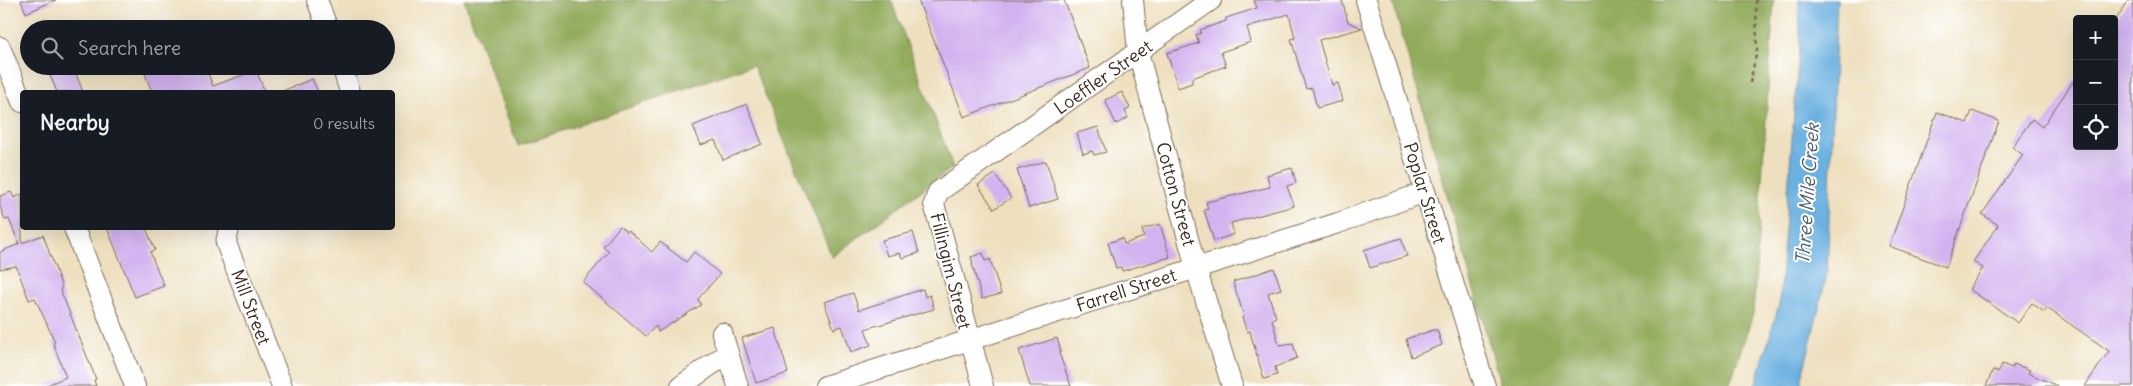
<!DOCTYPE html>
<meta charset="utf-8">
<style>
body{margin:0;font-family:Delius,sans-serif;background:#242831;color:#f1f3f6}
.controls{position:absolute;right:15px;top:15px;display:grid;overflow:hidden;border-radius:5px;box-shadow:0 5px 20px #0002}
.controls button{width:45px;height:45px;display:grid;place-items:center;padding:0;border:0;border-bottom:1px solid #363941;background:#171b24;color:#f1f3f6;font:25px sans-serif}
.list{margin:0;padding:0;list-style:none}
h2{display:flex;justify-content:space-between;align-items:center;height:65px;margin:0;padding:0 20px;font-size:21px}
h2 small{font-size:16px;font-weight:400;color:#9ea1a6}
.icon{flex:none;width:28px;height:28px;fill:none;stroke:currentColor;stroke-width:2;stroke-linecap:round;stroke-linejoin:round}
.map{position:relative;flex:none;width:2133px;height:386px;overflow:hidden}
.search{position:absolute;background:#171b24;box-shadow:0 5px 20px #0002;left:20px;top:20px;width:375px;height:55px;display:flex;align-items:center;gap:12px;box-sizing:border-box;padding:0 18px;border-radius:28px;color:#9ea1a6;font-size:19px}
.panel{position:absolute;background:#171b24;box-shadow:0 5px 20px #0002;left:20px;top:90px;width:375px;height:140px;border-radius:5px}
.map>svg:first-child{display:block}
.forest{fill:#92ab5c;stroke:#666a3d}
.water{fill:#6ab0e0;stroke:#526d7f}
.building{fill:#d2b2ef}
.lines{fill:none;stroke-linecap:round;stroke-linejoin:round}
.minor-casing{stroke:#7a6a56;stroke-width:22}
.path{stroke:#7a6a56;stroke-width:2.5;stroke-dasharray:4 4;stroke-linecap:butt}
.minor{stroke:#fff;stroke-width:20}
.labels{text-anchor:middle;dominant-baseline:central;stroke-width:4;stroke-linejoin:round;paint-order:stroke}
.street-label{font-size:18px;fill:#3b2a1e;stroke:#fff}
.water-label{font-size:19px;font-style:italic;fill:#4e606c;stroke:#fff}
</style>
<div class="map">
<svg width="2133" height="386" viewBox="0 0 2133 386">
<rect width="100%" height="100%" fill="#fff"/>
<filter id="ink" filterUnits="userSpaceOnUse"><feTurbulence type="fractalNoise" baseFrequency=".02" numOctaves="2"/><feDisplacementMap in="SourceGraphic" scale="10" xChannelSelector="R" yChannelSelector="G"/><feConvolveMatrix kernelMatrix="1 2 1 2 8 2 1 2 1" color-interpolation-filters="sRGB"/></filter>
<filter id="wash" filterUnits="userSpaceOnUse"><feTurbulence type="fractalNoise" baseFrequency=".0096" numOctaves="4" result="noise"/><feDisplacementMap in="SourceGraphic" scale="20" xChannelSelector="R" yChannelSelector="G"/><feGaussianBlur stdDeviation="1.12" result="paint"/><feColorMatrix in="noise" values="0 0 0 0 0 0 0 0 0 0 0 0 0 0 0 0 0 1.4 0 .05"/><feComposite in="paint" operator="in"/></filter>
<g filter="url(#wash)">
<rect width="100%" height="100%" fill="#eee0bf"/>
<path class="forest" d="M464,0H891L953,167L832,257L753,65L518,146Z
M1392,0H1774L1753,314L1729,386H1499V379Z"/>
<path class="water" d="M1799,0H1837L1827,274L1800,386H1755L1779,305L1800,37Z"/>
<g id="blocks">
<path class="building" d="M21,0H56L26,13Z
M918,0H1064L1090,68L964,117Z
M1254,0H1342L1348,22L1362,28L1319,40L1332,85L1338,83L1343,101L1317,108L1312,88L1306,89L1291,39L1295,38L1289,14L1247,27L1251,42L1221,52L1226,66L1192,78V83L1178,88L1167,53L1199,43L1196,35L1201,33L1200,30L1226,21V18L1257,8Z
M2129,0H2133V386H2085L2109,351L2047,308L2044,312L2032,303L2018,323L1969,289L1983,268L1973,262L1998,225L1982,214L2023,155L2012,147L2032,119L2042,127L2077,76V146H2114V22Z
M46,66H73L83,92H57Z
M142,66H205L213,86L256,70L265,92H152Z
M312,79L318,92H280Z
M1122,92L1130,108L1125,111L1128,118L1116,124L1105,100Z
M747,104L762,144L723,160L715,140L701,145L693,126Z
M1972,111L1999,121L1946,267L1889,246L1937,112L1967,123Z
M1098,127L1106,152L1094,155L1092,151L1083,154L1077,133Z
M1046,161L1058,199L1029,208L1017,170Z
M1292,168L1296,183L1287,186L1294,206L1231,223L1234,234L1214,241L1204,210L1208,209L1206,202L1270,187L1267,175Z
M995,174L1011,198L994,209L978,185Z
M11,192L14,198L22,194V243L43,235L62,287L60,289L96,379L94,380L96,386H45L66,377L53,343L55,342L35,298L29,300L16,266L0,269V252L19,244L9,219L5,220L0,207V196Z
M1160,224L1170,257L1122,271L1121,267L1116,268L1108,243L1122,238L1124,244L1144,237L1142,229Z
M620,226L627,232L628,230L652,252L660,242L686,262L694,252L720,274L698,299L701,305L658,332L656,326L646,336L583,282L609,252L603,247Z
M107,228H146L155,250L150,252L164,286L135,297Z
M913,232L919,253L902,258L900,253L887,256L882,240Z
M1401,238L1407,256L1370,268L1364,250Z
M983,253L985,261L990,259L1001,294L982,299L972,264H973L971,257Z
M1274,268L1281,289L1268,293L1276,317L1272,319L1279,345L1293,343L1297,358L1275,367L1277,375L1264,379L1252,339L1250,331L1247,332L1242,317L1244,316L1233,282Z
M923,289L925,297L930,295L934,309L865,329L871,345L851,352L842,326L834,329L824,302L853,293L859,310Z
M775,328L788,373L756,383L742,338Z
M1433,330H1437L1442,345L1411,357L1406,339Z
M1057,338L1061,352L1059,353L1071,386H1030L1019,350Z
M2002,364L2012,368L2014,364L2030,370L2028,373L2058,386H1986L1993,370L1999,372Z"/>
</g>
</g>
<g filter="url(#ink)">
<use href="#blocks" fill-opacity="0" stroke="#7a6a56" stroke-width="1"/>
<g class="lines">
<g class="minor-casing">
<path id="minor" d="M317,0L328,29
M1133,0L1138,52L1196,268L1232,386
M1366,0L1485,386
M0,47L22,102
M342,66L350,92
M74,228L135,386
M229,228L226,243L282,386
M722,333L738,386
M681,386L728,353
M825,386L1338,223L1425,192
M983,386L934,204L938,192L1211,0"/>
</g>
<path class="path" d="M1750,83L1757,50L1756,0"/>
<use href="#minor" class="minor"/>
</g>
</g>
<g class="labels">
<g class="street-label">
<text transform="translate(1103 77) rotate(-35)">Loeffler Street</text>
<text transform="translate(1425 193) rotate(73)">Poplar Street</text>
<text transform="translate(1176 194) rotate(75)">Cotton Street</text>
<text transform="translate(951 271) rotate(76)">Fillingim Street</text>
<text transform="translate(1126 290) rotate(-18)">Farrell Street</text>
<text transform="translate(251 307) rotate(69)">Mill Street</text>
</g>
<g class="water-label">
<text transform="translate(1807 194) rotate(-86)">Three Mile Creek</text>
</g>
</g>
</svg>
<div class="controls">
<button>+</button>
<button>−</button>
<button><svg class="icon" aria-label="locate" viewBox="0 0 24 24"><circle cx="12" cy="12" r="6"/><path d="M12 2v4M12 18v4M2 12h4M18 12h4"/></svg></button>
</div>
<div class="search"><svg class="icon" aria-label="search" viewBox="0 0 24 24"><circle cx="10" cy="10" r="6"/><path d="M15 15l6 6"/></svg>Search here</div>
<section class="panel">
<h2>Nearby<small>0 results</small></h2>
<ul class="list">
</ul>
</section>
</div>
